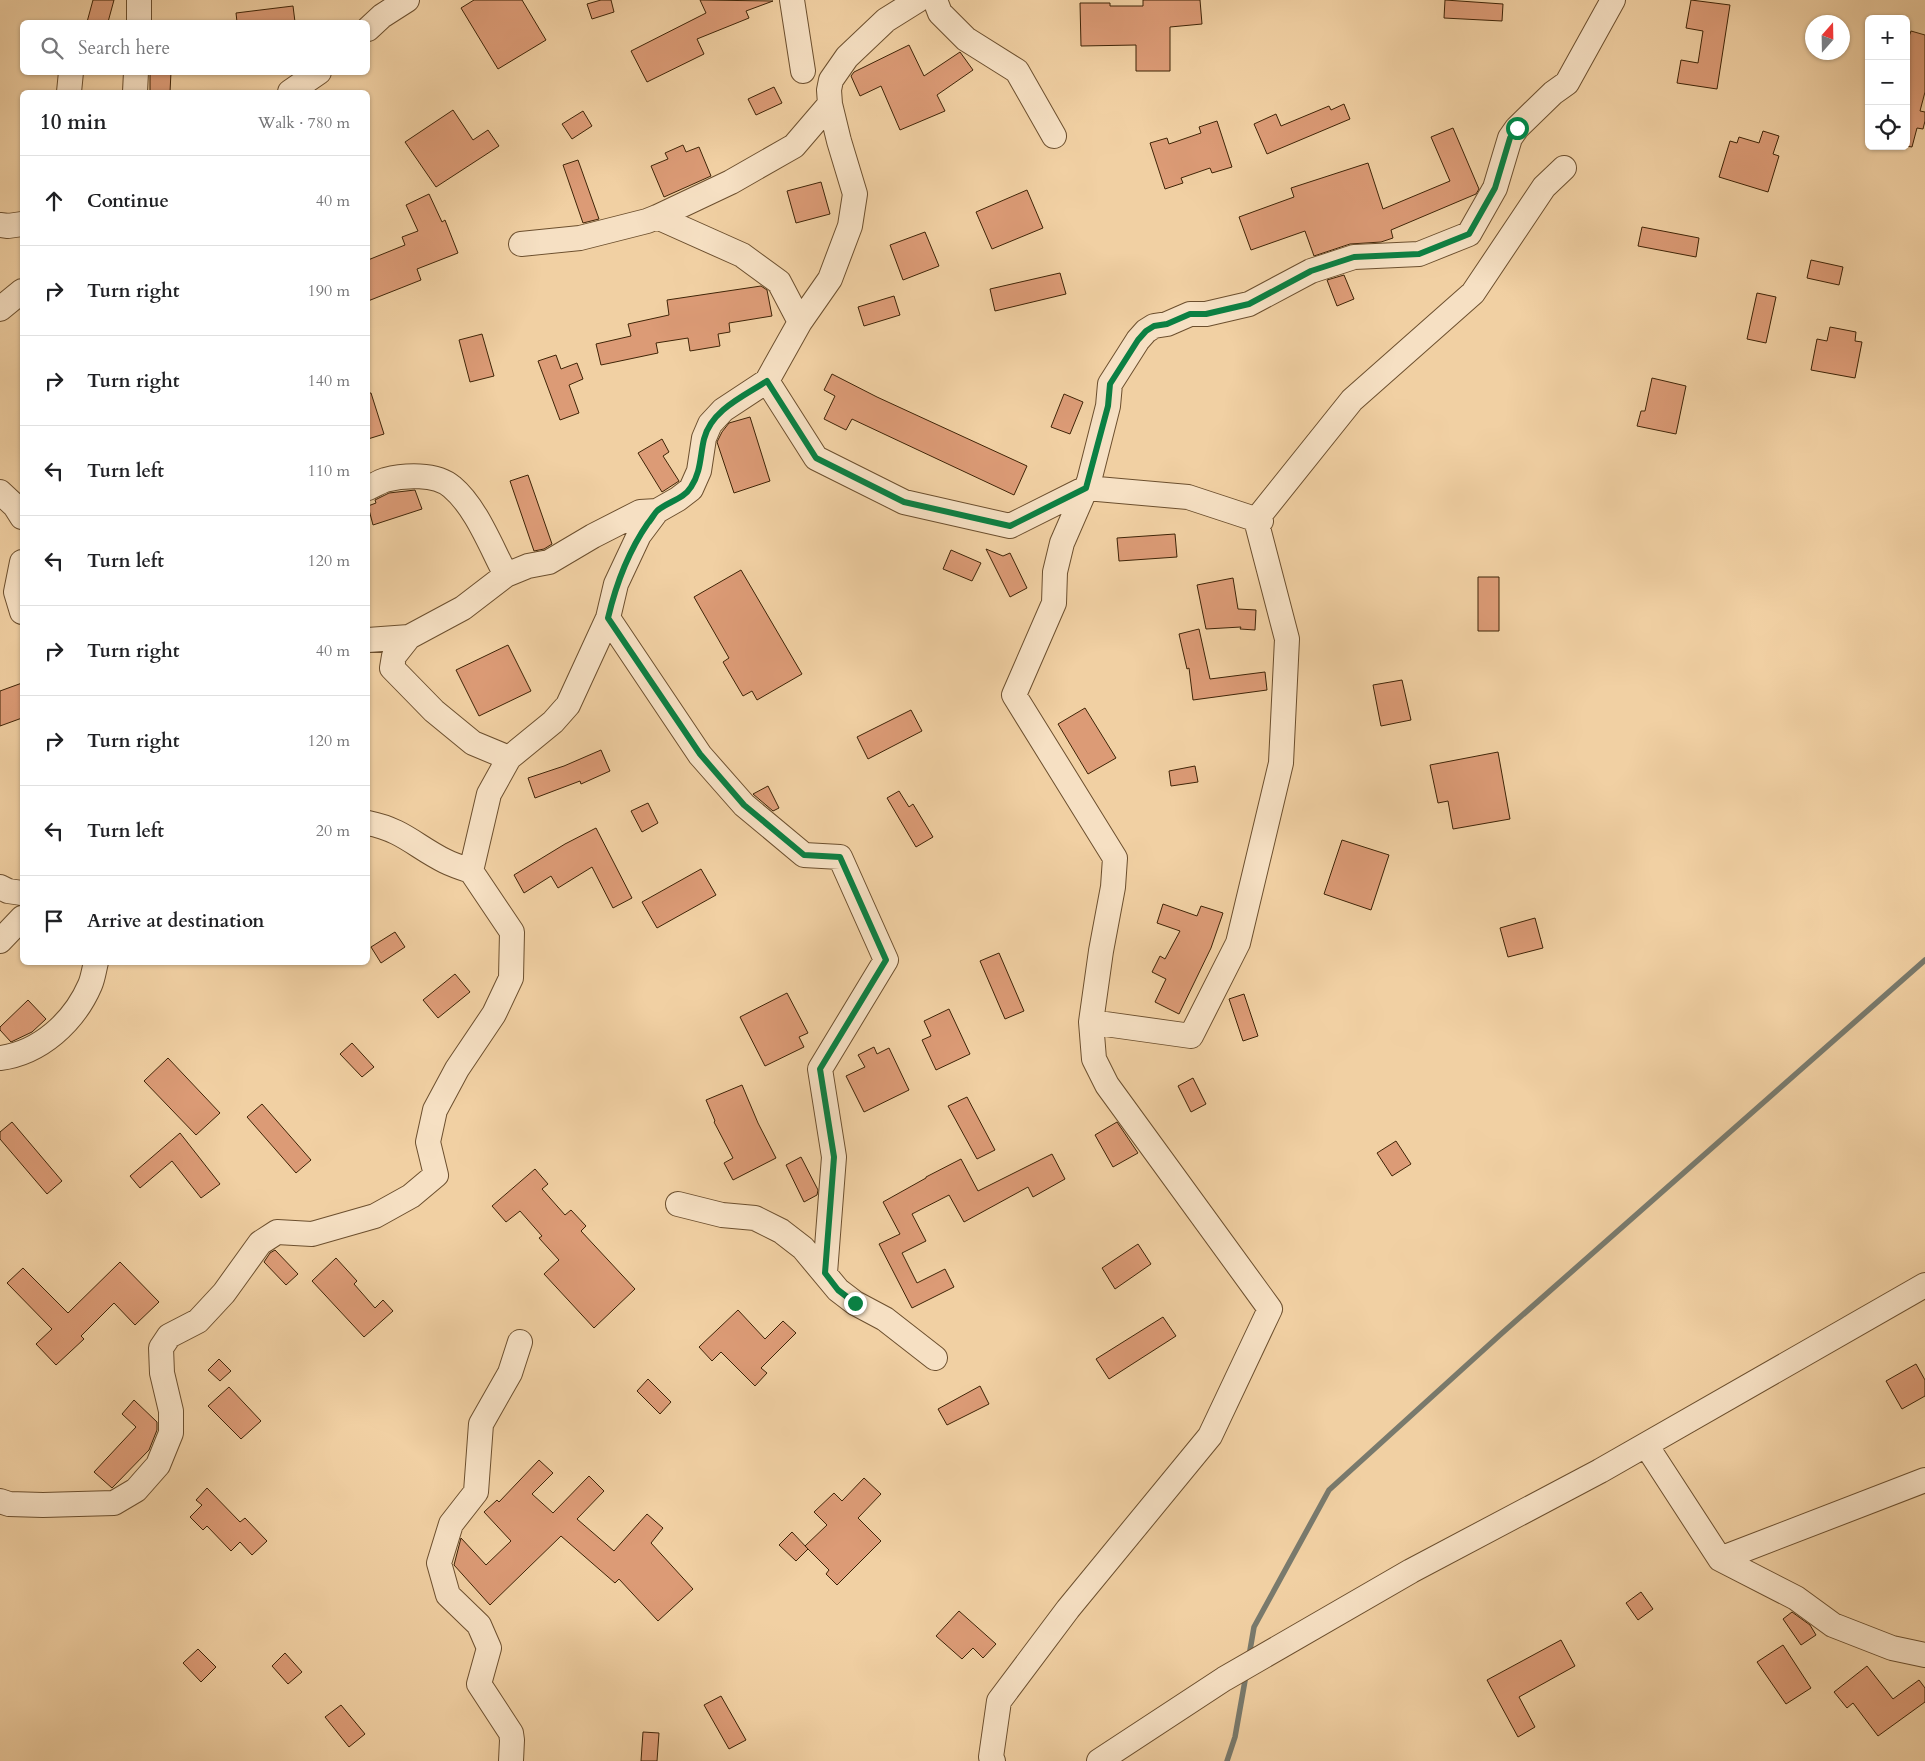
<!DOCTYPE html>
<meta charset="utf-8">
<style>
body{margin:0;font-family:Cardo,serif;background:#f2f2f2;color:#202124}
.controls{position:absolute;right:15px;top:15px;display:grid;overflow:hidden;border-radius:8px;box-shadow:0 1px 4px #0004}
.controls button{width:45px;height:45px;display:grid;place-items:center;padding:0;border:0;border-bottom:1px solid #e0e0e0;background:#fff;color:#202124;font:25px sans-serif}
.compass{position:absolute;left:1805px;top:15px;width:45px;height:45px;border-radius:50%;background:#fff;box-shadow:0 1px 4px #0004;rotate:20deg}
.stop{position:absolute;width:15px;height:15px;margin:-11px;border:4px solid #0b8043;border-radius:50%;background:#fff}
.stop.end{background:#0b8043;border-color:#fff;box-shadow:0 1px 5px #0008}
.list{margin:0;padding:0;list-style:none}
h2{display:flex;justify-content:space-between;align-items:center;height:65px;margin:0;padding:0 20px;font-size:21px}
h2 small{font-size:16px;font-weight:400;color:#757577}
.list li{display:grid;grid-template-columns:32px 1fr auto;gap:15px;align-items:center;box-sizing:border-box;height:90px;padding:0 20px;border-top:1px solid #e0e0e0}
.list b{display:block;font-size:19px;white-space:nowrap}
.list em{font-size:16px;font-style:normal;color:#757577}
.icon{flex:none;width:28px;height:28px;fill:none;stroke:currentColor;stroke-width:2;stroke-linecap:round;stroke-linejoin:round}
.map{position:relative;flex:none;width:1925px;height:1761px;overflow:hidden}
.search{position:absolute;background:#fff;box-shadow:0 1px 4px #0004;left:20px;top:20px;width:350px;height:55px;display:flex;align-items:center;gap:12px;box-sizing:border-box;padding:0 18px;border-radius:8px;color:#757577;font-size:19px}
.panel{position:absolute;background:#fff;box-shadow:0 1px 4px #0004;left:20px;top:90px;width:350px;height:875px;border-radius:8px}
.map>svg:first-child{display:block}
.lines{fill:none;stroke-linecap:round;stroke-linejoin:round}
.stream{stroke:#797a6d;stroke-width:5.5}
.building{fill:#dc9b76;stroke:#3f2407}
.minor-casing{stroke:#6c4f2e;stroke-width:26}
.minor{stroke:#f6e0c3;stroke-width:24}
.route{stroke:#0b8043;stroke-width:6}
</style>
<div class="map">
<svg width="1925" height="1761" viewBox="0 0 1925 1761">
<rect width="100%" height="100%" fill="#f1d0a3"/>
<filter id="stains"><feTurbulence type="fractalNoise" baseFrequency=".004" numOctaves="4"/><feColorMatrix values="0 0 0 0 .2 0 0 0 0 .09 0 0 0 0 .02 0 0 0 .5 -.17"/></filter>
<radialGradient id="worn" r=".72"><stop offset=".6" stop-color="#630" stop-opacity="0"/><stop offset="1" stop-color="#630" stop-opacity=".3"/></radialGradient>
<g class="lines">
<path class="stream" d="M1249,1656L1254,1627L1329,1490L1501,1334L1925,960
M1227,1761L1235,1737L1246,1675"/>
</g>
<path class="building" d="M93,0H114L108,22H87Z
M474,0H522L546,40L498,69L461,8Z
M601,0H611L614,12L592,19L587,4Z
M700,0L773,1L746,11L749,18L697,39L704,54L647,82L631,51L706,13Z
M1143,0H1200L1202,24L1170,27V71H1136V45L1081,46L1080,3H1110V6H1143Z
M1445,0L1503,4L1502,21L1444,18Z
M1691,0L1730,5L1717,89L1677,83L1681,60L1698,63L1703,31L1686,28Z
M293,6L295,22H237L236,13Z
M1911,31L1925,35V92L1920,111L1925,112V121L1923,129L1917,128L1912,147L1906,146V45Z
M909,45L924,76L960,52L973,70L937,95L945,111L900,130L881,86L860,96L851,76L854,72Z
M150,72H171L170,92H150Z
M774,87L782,103L756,115L748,99Z
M1344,104L1350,119L1267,154L1254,124L1276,114L1281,126L1329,106L1331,110Z
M453,110L473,140L488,130L499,146L436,187L405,142Z
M583,111L592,126L572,139L562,124Z
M1217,121L1232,167L1212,173L1210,168L1181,178L1183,183L1165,189L1150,143L1167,138L1169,144L1201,133L1199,127Z
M1453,128L1479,189L1476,194L1391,230L1393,238L1381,242L1350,244L1314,256L1305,231L1251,250L1239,217L1294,197L1291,188L1368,163L1383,209L1450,181L1431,137Z
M1763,131L1779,136L1773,154L1779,156L1768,192L1719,177L1730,141L1737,143L1739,137L1759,143Z
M683,145L686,152L699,147L711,176L664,197L651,166L668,159L665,153Z
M578,160L599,219L583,223L563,165Z
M821,182L830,214L796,223L787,191Z
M1027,190L1043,228L992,249L976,212Z
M429,194L442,222L445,220L458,253L417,269L421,280L368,301V260L405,245L402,237L418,231L406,205Z
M1642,227L1699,238L1696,257L1638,246Z
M925,232L939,266L903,280L890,245Z
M1811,260L1843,267L1839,285L1807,278Z
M1060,273L1066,294L995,311L990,289Z
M1344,275L1354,299L1337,306L1327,280Z
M761,286L767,290L772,316L729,323L730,332L718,334L720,346L690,351L688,338L656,343L658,353L601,365L596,344L631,336L628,324L669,315L667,300Z
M1757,293L1776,297L1766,343L1747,339Z
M894,296L900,315L864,326L858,307Z
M1830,327L1856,332L1855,341L1862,342L1855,378L1811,370L1817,339L1827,341Z
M482,334L494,376L470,382L459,340Z
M556,355L561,369L577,363L583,379L569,385L579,413L560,420L538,361Z
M832,374L877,397L1027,466L1014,495L852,419L846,430L824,419L835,396L824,390Z
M1652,378L1686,386L1676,434L1637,426L1641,411H1645Z
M368,393H371L384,434L368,439Z
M1064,394L1083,402L1070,434L1051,427Z
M750,417L770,481L734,493L717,442L722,432L729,423Z
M662,439L669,452L663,456L679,481L662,492L638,453Z
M528,475L552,544L544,549L534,551L510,481Z
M415,490L422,509L373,525L368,506L376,503L375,500L389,493Z
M1175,534L1177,557L1119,561L1117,538Z
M986,549L1003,556L1010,553L1027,588L1010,597Z
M951,550L981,563L972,581L943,569Z
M741,570L802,674L757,700L752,691L743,696L723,662L729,658L694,597Z
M1478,577H1499V631H1478Z
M1233,578L1238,609L1256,610L1255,630L1240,629L1241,627L1206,629L1197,585Z
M1199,629L1210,679L1265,672L1267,690L1193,700L1189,668L1187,669L1179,634Z
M508,645L531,691L479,716L456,670Z
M1402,680L1411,720L1381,726L1373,685Z
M22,683V718L0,726V691Z
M1085,708L1116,758L1088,774L1058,724Z
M911,710L922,731L868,759L857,737Z
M601,750L610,771L581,784L580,781L535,798L528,778L564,766Z
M1498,752L1510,819L1453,829L1448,801L1438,803L1430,765Z
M1195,766L1198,782L1171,786L1169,771Z
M768,786L779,808L773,811L753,794Z
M899,791L909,807L913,804L933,837L916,847L887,798Z
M648,803L658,823L642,832L631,811Z
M596,828L632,898L613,908L592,867L558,888L551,876L524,893L514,875L565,844Z
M1342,840L1389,855L1371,910L1324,894Z
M701,869L716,895L657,928L642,902Z
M1163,904L1197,916L1201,906L1223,913L1211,948L1179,1014L1155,1002L1166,979L1152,972L1160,956L1165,959L1180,931L1157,923Z
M1535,918L1543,948L1508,957L1500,928Z
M395,932L405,947L381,963L371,947Z
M999,953L1024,1011L1005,1019L980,961Z
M455,974L470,992L438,1018L423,1000Z
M787,993L808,1033L799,1037L804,1047L765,1066L740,1017Z
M1244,994L1258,1036L1243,1041L1229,999Z
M28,1000L46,1019L32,1032L11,1042L0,1030V1027Z
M949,1009L970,1054L936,1070L922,1040L931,1036L924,1021Z
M352,1043L374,1067L362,1077L340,1054Z
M874,1047L877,1054L889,1048L909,1090L864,1112L846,1076L865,1067L858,1055Z
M168,1058L220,1113L196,1135L144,1081Z
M1193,1078L1206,1104L1191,1112L1178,1086Z
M742,1085L758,1123L776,1158L733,1180L724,1163L733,1158L714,1122L715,1121L706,1100Z
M967,1097L995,1150L977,1159L948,1106Z
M262,1104L311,1160L296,1173L247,1117Z
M12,1122L62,1181L47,1194L0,1139V1132Z
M1117,1122L1138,1153L1113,1167L1095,1135Z
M180,1133L220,1184L201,1198L172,1161L140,1188L130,1176Z
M1396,1141L1411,1164L1392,1176L1377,1153Z
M1052,1154L1065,1179L1033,1197L1028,1187L964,1222L949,1195L912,1214L926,1241L902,1253L917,1283L945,1269L954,1287L912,1308L879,1244L900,1234L883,1202L926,1178V1177L961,1159L978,1191Z
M801,1157L818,1190L817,1195L804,1202L786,1165Z
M535,1169L548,1184L542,1189L565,1215L571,1210L586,1226L581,1231L635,1289L594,1328L544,1274L559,1260L539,1238L542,1236L520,1211L506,1222L492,1206Z
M1138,1244L1151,1264L1115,1289L1102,1268Z
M275,1250L298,1274L286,1285L264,1262L270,1253Z
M336,1258L357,1281L354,1284L375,1308L383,1300L393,1311L364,1337L312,1281Z
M120,1262L159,1302L135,1325L114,1303L81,1336L84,1339L56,1365L36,1344L52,1329L7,1283L23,1268L68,1313Z
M738,1310L765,1339L783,1321L796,1333L761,1368L767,1373L755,1386L721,1352L712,1361L699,1347Z
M1163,1317L1176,1336L1109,1379L1096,1359Z
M219,1359L231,1371L220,1381L208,1370Z
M1916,1364L1925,1380V1396L1902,1409L1886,1381Z
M648,1379L671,1402L660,1414L637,1391Z
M980,1386L989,1404L947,1425L938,1409Z
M229,1387L261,1421L241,1439L208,1406Z
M134,1400L157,1422V1430L149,1450L112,1488L94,1472L136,1427L122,1414Z
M539,1460L553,1473L532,1494L553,1513L589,1476L604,1491L577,1519L614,1551L647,1514L663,1528L651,1543L693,1589L658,1621L619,1579L615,1583L561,1536L490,1605L454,1565L461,1538L486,1565L511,1541L484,1512L497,1500L499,1502Z
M864,1478L881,1494L858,1518L881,1541L837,1585L826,1574L829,1570L805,1546L827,1525L814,1512L834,1493L842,1501Z
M207,1488L240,1522L245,1518L267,1541L252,1555L240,1542L231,1551L207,1526L203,1530L190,1517L202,1505L196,1500Z
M792,1532L808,1549L796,1561L779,1545Z
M1641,1592L1653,1609L1638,1620L1626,1603Z
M959,1611L996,1644L983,1658L973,1648L962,1659L936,1636Z
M1792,1612L1810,1625L1816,1635L1801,1645L1783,1619Z
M1561,1640L1575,1666L1519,1697L1535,1727L1518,1737L1487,1680Z
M1783,1645L1811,1688L1786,1704L1757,1662Z
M198,1649L216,1667L201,1682L183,1663Z
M285,1653L302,1672L288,1684L272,1666Z
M1867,1666L1893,1699L1919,1680L1925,1688V1702L1878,1736L1853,1703L1847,1708L1834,1692Z
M721,1696L746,1740L729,1749L704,1705Z
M341,1705L365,1734L349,1747L325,1717Z
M643,1732L659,1733L657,1761H641Z"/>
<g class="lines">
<g class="minor-casing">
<path id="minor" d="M139,0V22
M792,0L803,71
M935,0L940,13L966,39L1017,71L1054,136
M368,29L382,16L407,0
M69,92L71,72
M135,92L136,72
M290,92L319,72
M657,217L742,255L779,282L800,322
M0,225L8,226L22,224
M521,244L580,238L647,221L657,217L731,182L794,146L830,104
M0,309L22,291
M767,381L816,458L904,502L1010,526L1086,488L1188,497L1261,521
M368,488C373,486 379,482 385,480C404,475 436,473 452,487C476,507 491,547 506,575
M0,492L15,506L22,517
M22,562L16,592L22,612
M608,618L700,755L744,805L804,855L840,857L886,960L820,1069L834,1157L825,1273
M368,640L409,637
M509,758L473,743L434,711L392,668L394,656L409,637L463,608L506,575L528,566L549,562L593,536L640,512L657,511
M368,823C403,830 415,846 445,861C453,865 462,868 471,871
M0,887L8,891L22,893
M0,941L22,918
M1091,1022L1191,1036L1238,943L1281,763L1287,639L1256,520L1352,400L1473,293L1544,187L1564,168
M0,1058C40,1053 74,1022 90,985C93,978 94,970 96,962
M678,1204L722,1215L755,1218L781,1231L803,1248L838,1290L855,1303L885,1319L935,1358
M1646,1445L1720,1559L1925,1480
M0,1501L9,1504L43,1505L114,1503L136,1490L158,1465L171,1433V1411L162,1373L161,1348L169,1336L198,1321L224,1293L260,1243L277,1232L312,1234L375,1216L411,1196L436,1175L428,1142L435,1110L457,1069L494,1014L511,978L512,932L471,871L489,794L509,758L553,722L568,705L608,618L616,584L639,535L657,511L678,499L691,489L699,471L704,438L710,424L723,410L767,381L800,322L830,279L850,226L855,194L839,141L830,104L829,90L831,80L847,57L886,20L918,0
M1720,1559L1796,1598L1833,1625L1892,1648L1925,1655
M511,1761L512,1740L511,1733L479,1684L489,1648L479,1625L448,1595L439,1563L451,1524L476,1492L481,1424L510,1373L520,1342
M993,1761L991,1757L999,1701L1068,1609L1210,1436L1270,1309L1107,1085L1094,1059L1091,1022L1101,951L1113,887L1115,858L1014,695L1054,603L1055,572L1062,543L1089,481L1108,406L1110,384L1138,340L1146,331L1154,326L1167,324L1190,314H1206L1249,304L1311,271L1354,257L1419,254L1469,234L1495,188L1510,138L1517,128L1553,93L1567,83L1613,0
M1099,1761L1224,1679L1411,1571L1600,1471L1925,1285"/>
</g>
<use href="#minor" class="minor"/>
</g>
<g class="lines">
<path class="route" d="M855,1303L838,1290L825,1273L834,1157L820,1069L886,960L840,857L804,855L744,805L700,754L608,618C616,584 628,552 648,523C651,520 654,514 657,511C667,502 684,499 691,487C701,472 700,456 704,439C711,410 744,396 767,381L816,458L904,502L1010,526L1086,488L1108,406L1110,384L1138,340L1146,331L1154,326L1167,324L1190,314H1206L1249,304L1311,271L1354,257L1419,254L1469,234L1495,188L1510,138L1517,128"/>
</g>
<rect width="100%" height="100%" filter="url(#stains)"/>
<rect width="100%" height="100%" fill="url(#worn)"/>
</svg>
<div class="controls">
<button>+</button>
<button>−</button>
<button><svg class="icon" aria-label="locate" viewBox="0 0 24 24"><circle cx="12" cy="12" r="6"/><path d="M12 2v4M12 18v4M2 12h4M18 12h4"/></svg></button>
</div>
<svg class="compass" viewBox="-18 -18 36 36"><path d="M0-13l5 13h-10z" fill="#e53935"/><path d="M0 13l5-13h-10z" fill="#757577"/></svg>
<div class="stop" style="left:1517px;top:128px"></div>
<div class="stop end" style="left:855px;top:1303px"></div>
<div class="search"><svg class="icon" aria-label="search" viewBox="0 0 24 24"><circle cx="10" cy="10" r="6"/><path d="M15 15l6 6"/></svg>Search here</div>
<section class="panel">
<h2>10 min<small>Walk · 780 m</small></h2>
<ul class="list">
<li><svg class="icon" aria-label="ahead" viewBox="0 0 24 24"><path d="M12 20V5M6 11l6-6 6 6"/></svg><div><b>Continue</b></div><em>40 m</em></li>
<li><svg class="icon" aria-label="right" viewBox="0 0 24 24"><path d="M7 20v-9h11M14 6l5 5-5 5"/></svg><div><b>Turn right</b></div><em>190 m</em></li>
<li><svg class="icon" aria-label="right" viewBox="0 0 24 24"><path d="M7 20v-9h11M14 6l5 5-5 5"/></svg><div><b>Turn right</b></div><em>140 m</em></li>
<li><svg class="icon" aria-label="left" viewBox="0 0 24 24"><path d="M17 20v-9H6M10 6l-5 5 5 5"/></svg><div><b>Turn left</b></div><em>110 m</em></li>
<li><svg class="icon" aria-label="left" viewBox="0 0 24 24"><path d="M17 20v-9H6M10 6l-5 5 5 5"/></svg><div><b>Turn left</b></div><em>120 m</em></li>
<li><svg class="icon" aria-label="right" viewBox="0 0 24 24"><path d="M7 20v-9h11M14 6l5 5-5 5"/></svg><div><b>Turn right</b></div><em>40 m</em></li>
<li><svg class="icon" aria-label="right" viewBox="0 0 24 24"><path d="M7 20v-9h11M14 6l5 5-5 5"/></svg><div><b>Turn right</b></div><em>120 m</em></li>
<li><svg class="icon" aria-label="left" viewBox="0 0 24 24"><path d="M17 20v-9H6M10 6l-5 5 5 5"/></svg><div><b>Turn left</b></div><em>20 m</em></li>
<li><svg class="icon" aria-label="arrive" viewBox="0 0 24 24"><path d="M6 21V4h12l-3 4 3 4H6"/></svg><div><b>Arrive at destination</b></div></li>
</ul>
</section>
</div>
